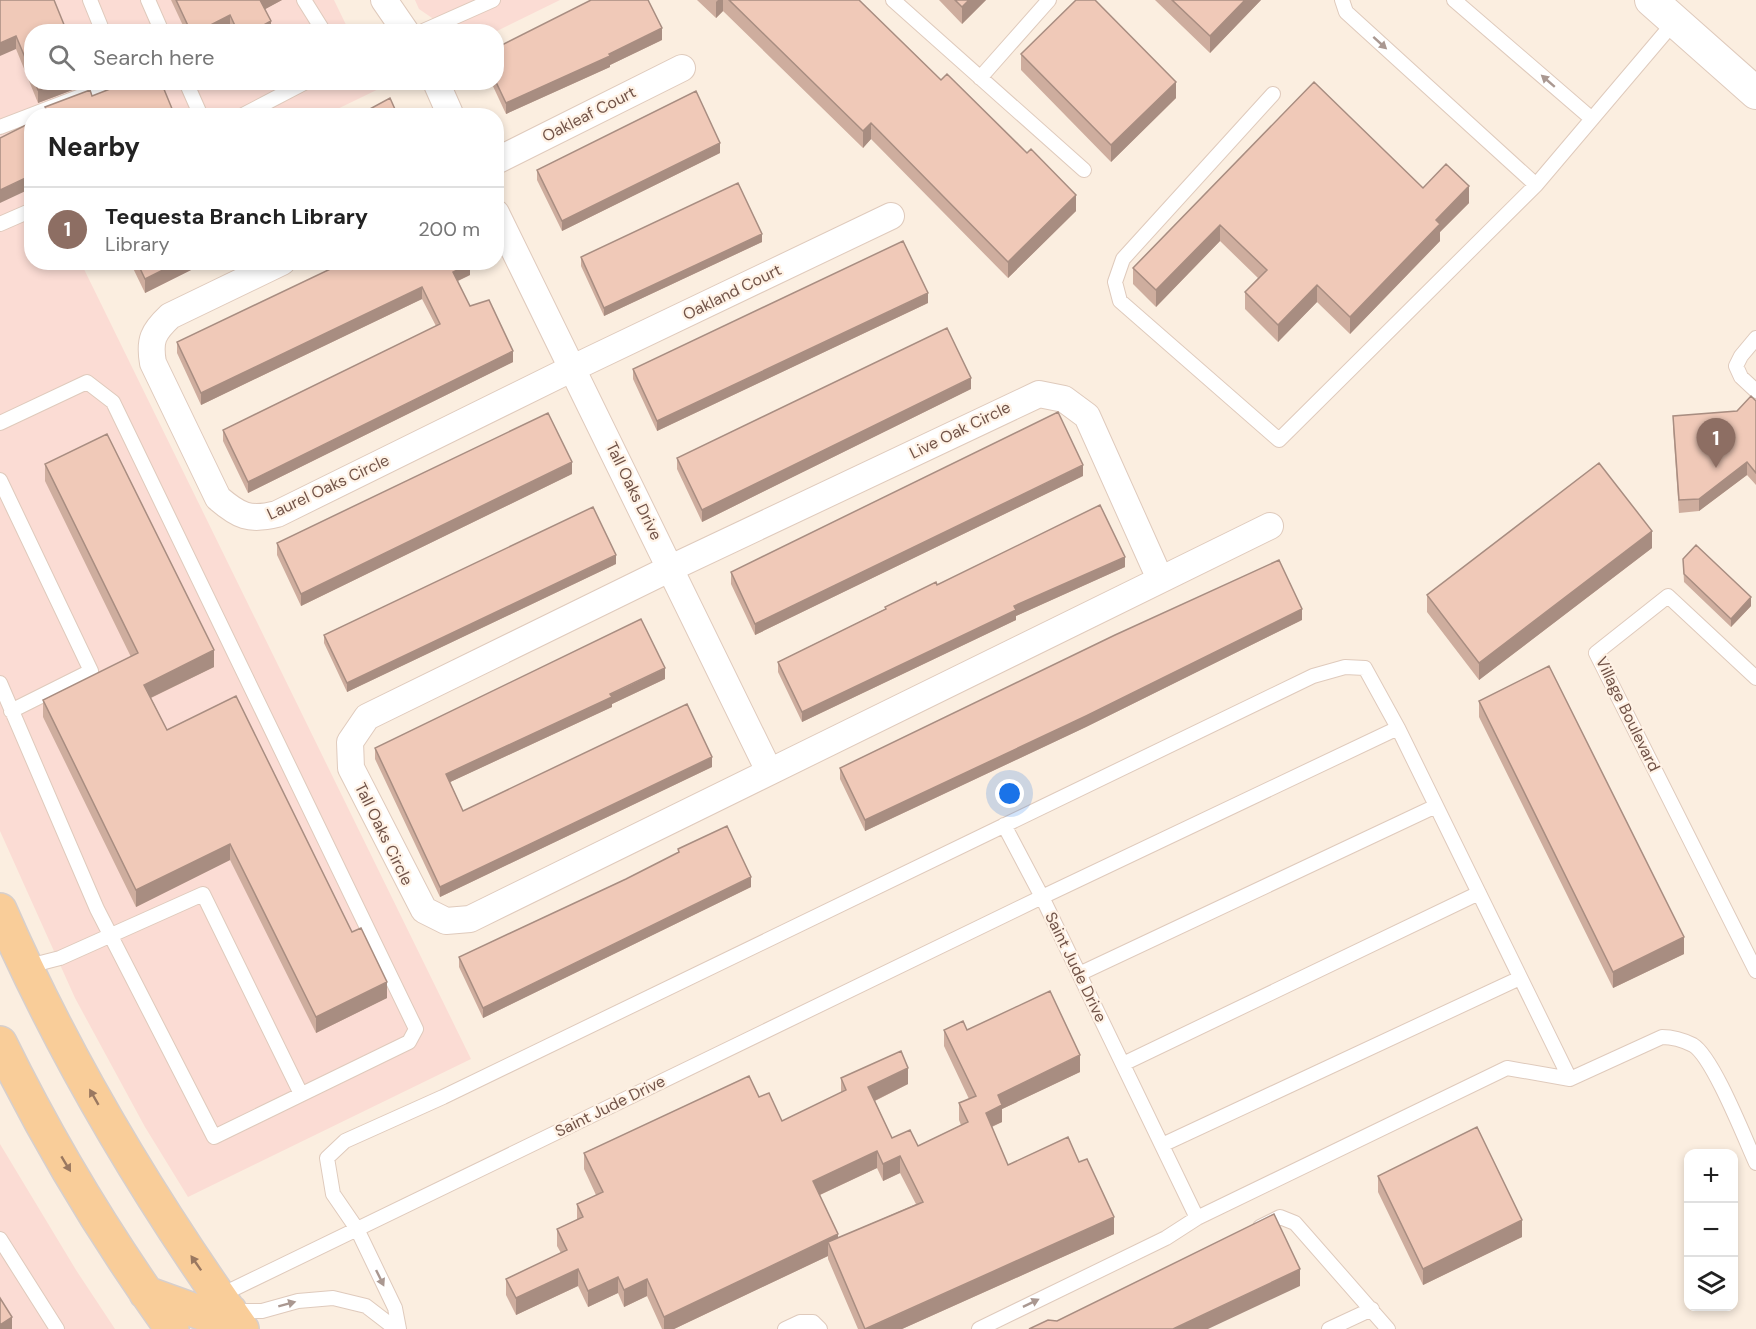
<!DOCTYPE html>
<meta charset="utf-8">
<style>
body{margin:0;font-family:"DM Sans",sans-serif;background:#f2f2f2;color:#222}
.controls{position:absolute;right:18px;bottom:18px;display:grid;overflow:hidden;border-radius:12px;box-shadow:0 3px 9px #0003}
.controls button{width:54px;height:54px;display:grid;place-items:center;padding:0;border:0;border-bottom:2px solid #e0e0e0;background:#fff;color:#222;font:30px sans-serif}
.you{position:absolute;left:1010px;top:794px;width:21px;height:21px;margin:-15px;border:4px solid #fff;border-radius:50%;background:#1a73e8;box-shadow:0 0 0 9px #1a73e833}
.badge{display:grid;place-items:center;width:39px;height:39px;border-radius:50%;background:#1a73e8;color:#fff;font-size:20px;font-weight:700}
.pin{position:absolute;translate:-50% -50px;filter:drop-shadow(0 2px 3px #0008)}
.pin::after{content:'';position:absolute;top:32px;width:21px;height:18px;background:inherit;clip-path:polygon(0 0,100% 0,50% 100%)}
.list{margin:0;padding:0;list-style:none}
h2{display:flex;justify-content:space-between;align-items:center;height:78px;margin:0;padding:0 24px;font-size:26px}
h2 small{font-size:20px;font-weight:400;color:#767676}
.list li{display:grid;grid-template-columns:39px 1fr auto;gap:18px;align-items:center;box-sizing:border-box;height:84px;padding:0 24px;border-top:2px solid #e0e0e0}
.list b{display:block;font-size:22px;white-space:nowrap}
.list p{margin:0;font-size:20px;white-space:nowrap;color:#767676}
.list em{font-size:20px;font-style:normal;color:#767676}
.icon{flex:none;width:33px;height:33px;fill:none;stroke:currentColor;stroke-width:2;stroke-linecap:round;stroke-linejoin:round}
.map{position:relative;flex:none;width:1756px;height:1329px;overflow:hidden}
.search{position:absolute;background:#fff;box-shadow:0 3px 9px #0003;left:24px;top:24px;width:480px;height:66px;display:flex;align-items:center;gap:15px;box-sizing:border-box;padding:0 21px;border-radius:24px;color:#767676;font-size:22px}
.panel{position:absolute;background:#fff;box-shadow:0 3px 9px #0003;left:24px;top:108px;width:480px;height:162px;border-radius:24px}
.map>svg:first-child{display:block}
.commercial{fill:#fbdcd4}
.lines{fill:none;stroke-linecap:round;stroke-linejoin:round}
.service-casing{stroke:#dfcabc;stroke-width:16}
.minor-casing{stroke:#dfcabc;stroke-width:28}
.tertiary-casing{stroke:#dfcabc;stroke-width:34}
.primary-casing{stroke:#d7cfcc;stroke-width:36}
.service{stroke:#fff;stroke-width:14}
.minor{stroke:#fff;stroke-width:26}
.tertiary{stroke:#fff;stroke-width:32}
.primary{stroke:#f9cd99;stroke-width:33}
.wall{fill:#cead9e;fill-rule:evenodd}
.shaded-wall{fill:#a88d81}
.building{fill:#f0c9b8;stroke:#a88d81;stroke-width:1.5}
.oneway{fill:#aa9891}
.oneway2{fill:#9a7860}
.labels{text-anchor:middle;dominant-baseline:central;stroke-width:4.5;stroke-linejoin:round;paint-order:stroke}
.street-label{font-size:16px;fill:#715348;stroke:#fff2e5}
</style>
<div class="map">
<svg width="1756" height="1329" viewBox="0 0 1756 1329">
<rect width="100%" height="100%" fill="#fbeee0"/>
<path class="commercial" d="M0,0H334L349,31L32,32V82L391,83L325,115L32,116V262L81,263L471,1059L188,1197L145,1127L75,998L0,831Z
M415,0H560L495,32L451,31L419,9Z
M0,1144L76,1270L115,1329H0Z"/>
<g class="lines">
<g class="service-casing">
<path id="service" d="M90,0L103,32
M148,0L162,32
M304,0L324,32
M893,0L1084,170
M1342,0L1346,12L1536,185
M1454,0L1592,119
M421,32L493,0
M980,78L1049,0
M186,82L201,116
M1273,94L1123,259L1115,282L1120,301L1279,440L1536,185L1675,21
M241,116L306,82
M0,127L99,89L109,82
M0,224L32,210
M1756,338L1741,356L1736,366L1741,377L1756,391
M0,423L87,382L113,402L416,1029L409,1042L214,1137L97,909L0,683
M0,480L91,671L11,711
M1756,678L1668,596L1596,653L1756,971
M1004,825L1042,897L1398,728L1570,1079
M25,967L60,958L203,894L301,1094
M1079,974L1436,806
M1123,1064L1479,893
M1162,1145L1520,978
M1260,1227L1280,1217L1295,1223L1388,1329
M0,1239L57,1329
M219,1296L1042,897L1197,1218L1507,1068L1570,1079L1662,1037C1672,1037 1683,1040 1693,1045C1713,1057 1745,1139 1756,1163
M232,1311H262L298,1301L333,1298L366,1306L396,1329
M399,1329L395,1308L357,1229L333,1194L327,1158L345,1141L443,1097L1313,676L1345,667L1365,668L1398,728
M785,1329L800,1322H813L820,1329
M979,1329L1166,1238L1197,1218
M1329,1329L1372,1309"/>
</g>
<g class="minor-casing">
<path id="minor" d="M384,0L406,32
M436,82L451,116
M496,161L682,68
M496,213L769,771
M282,262L170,316C153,332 149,340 153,363L218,498C239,516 249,521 277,514L573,368L891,216
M1160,579L1087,416L1064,399L1039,394L671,568L367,717L350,742L351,768L424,910L446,921L470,919L1270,526"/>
</g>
<g class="tertiary-casing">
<path id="tertiary" d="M1651,0L1756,93"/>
</g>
<g class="primary-casing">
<path id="primary" d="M0,910C65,1059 148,1197 242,1329
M0,1043C49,1143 107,1239 172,1329
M146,1293L207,1315L230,1311"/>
</g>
<use href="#service" class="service"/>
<use href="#minor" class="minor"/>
<use href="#tertiary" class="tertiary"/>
<use href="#primary" class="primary"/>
</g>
<path class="wall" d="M0,0L32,32V82H83V86L38,103L16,49Z
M171,0H282L265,9L271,32H232L230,27L221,32H186Z
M697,0H859L1076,211L1008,278L871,139L863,148L723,11L716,18Z
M939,0H986L962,24Z
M1155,0H1261L1210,53Z
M662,40L610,65V67L506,114L491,82H496Z
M1021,54L1176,98L1111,162L1021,70Z
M1314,82L1423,188L1469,203L1440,232V241L1350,334L1317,302L1278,342L1245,309V292L1258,278L1220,241L1156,307L1133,284V268Z
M720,153L562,231L537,180V170Z
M762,242L604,316L581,266V257Z
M130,262H207L145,293Z
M470,275L458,281L470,306L513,362L248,493L223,441V430L436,326L422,299L201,405L177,353V342Z
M928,303L657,431L633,379V369Z
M971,389L702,522L677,469V458Z
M1756,401V485L1747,475L1699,511L1679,513L1673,428V416L1737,411Z
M45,464L214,667L151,698L167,730L387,998L316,1033L230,860L136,907L43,717V700L131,657L45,481Z
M572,474L301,606L277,555V543Z
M1083,476L755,635L731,584V572Z
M1652,548L1479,680L1427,612V595Z
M1683,559L1751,606L1731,627L1684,582Z
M616,564L347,692L324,643V635Z
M1125,567L1016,616V620L802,722L778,672V662L885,609V607L937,585Z
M1302,620L1086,727L865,831L840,779V768Z
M665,679L612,704V707L450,782L463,811L712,767L440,897L375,759V748Z
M1479,701L1684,954L1613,988L1479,717Z
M678,849L751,887L483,1018L459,967V957L626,879L678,853Z
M944,1030H967L1080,1072L1002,1109V1122L992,1127L1008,1165L1079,1162L1114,1234L902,1329H858L828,1259V1256L674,1329H662L647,1296L624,1307L618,1293L588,1307L578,1286L516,1315L506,1295V1279L561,1253L557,1246V1229L577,1220V1204L596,1195L584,1169V1153L759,1097L782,1121L841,1093V1078L908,1084L875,1101L892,1138L918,1146L961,1125L959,1120V1103L969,1099L944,1046ZM877,1168L883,1181L900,1173L916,1204L838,1238L820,1195Z
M1378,1176L1522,1237L1423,1285L1378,1192Z"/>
<path class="shaded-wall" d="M260,0H282L260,12Z
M718,0H723V11L716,18V2Z
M969,0H986L962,24V7Z
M1245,0H1261L1210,53V36Z
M230,15V27L221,32H197Z
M271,21V32H251Z
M662,28V40L610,65V67L506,114V103Z
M16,36V49L0,56V43Z
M58,82H83V86L38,103V90Z
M1176,82V98L1111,162V145Z
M871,123V139L863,148V131Z
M720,143V153L562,231V221Z
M32,175V188L0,203V190Z
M1469,186V203L1440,232V241L1350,334V317L1436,220Z
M1076,195V211L1008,278V262Z
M1220,225V241L1156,307V290Z
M762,234V242L604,316V308Z
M179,262H207L145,293V279Z
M470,264V275L453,283V272Z
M1317,285V302L1278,342V325Z
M422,287V299L201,405V393Z
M928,293V303L657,431V421Z
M513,351V362L248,493V482Z
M971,378V389L702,522V510Z
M572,462V474L301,606V594Z
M1747,462V475L1699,511V499Z
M1083,465V476L755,635V624Z
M1652,531V548L1479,680V663Z
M616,555V564L347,692V683Z
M1125,557V567L1016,616V620L802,722V712L1014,606Z
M1751,597V606L1731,627V619Z
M1302,609V620L1086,727L865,831V820Z
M214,650V667L144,701V685Z
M665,668V679L612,704V707L446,784V774Z
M712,757V767L440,897V887Z
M230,844V860L136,907V890Z
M751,877V887L483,1018V1008Z
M1684,937V954L1613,988V972Z
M387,982V998L316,1033V1017Z
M1080,1055V1072L1002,1109V1122L986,1129V1113L998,1095Z
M908,1068V1084L868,1104V1087Z
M877,1151V1168L813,1198V1181Z
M900,1156V1173L883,1181V1164Z
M1114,1217V1234L902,1329H866Z
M1522,1220V1237L1423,1285V1269Z
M838,1234V1251L828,1242V1256L674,1329H664V1317Z
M578,1269V1286L516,1315V1298Z
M1300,1269V1286L1208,1329H1173Z
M618,1277V1293L588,1307V1291Z
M647,1279V1296L624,1307V1290Z
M12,1317V1329H0V1325Z"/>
<path class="building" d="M0,0H54L67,32H32V74L16,36L0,43Z
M176,0H260L271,21L251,32H238L230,15L197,32H191Z
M591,0H648L662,28L609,54L610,56L506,103L496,82V48Z
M729,0H859L941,80L947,74L1027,153L1031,149L1076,195L1008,262L871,123L863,131Z
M955,0H969L962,7Z
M1076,0H1095L1176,82L1111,145L1021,54Z
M1172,0H1245L1210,36Z
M35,82H58L38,90Z
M128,82H161L175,116H44L48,113L45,107L90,90L92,96Z
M1314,82L1423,188L1446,164L1469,186L1436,220L1440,224L1350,317L1317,285L1278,325L1245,292L1267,270L1220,225L1156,290L1133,268Z
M696,91L720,143L562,221L537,170Z
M390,98L398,116H357Z
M32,122V175L0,190V138Z
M738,183L762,234L604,308L581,257Z
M903,241L928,293L657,421L633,369Z
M137,262H179L145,279Z
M345,262H469L470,264L453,272L470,306L489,300L513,351L248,482L223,430L440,324L422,287L201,393L177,342Z
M947,328L971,378L702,510L677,458Z
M1751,396L1756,401V473L1747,462L1699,499L1679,500L1673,416L1737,411Z
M1058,412L1083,465L755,624L731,572Z
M548,413L572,462L301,594L277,543Z
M107,434L214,650L144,685L167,730L236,696L352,932L361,928L387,982L316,1017L230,844L136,890L43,700L138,653L45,464Z
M1599,463L1652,531L1479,663L1427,595Z
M1100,505L1125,557L1014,606L1016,610L802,712L778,662L886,609L885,607L936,582L937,585Z
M593,507L616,555L347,683L324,635Z
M1696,545L1751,597L1731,619L1684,574L1683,559Z
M1279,560L1302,609L1086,716L865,820L840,768L1115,635Z
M641,619L665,668L610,694L612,697L446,774L463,811L687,704L712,757L440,887L375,748Z
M1549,666L1684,937L1613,972L1479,701Z
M727,826L751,877L483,1008L459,957L626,879L679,852L678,849Z
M1050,991L1080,1055L998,1095L1002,1105L986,1113L1008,1165L1068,1137L1079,1162L1087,1159L1114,1217L865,1329L828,1242L923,1202L900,1156L883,1164L877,1151L813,1181L838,1234L664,1317L647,1279L624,1290L618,1277L588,1291L578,1269L516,1298L506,1279L567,1250L557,1229L583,1217L577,1204L603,1192L584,1153L749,1076L759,1097L769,1093L782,1121L846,1090L841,1078L901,1051L908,1068L868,1087L892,1138L910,1130L918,1146L968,1122L959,1103L976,1096L944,1030L963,1021L967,1030Z
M1477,1127L1522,1220L1423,1269L1378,1176Z
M1274,1214L1300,1269L1173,1329H1029L1048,1320L1057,1321Z
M0,1298L12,1317L0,1325Z"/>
<defs><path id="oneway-solid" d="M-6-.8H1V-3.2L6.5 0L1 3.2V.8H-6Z" transform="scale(1.5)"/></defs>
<g class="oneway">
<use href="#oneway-solid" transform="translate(1380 43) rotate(42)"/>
<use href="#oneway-solid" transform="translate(1548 81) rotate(-139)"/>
<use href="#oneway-solid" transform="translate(380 1278) rotate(64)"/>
<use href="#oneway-solid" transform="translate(1031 1303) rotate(-26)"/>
<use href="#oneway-solid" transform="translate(287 1304) rotate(-15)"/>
</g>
<g class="oneway2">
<use href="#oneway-solid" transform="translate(94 1097) rotate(-120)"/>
<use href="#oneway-solid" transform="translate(66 1164) rotate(59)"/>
<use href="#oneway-solid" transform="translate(196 1263) rotate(-125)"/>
</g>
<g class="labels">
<g class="street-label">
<text transform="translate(589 114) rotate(-27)">Oakleaf Court</text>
<text transform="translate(732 292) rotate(-26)">Oakland Court</text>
<text transform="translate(960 430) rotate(-26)">Live Oak Circle</text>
<text transform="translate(328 487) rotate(-25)">Laurel Oaks Circle</text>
<text transform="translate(634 491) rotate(64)">Tall Oaks Drive</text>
<text transform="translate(1628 714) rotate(64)">Village Boulevard</text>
<text transform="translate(384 834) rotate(64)">Tall Oaks Circle</text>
<text transform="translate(1076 967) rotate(64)">Saint Jude Drive</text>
<text transform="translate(610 1106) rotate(-26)">Saint Jude Drive</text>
</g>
</g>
</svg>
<div class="controls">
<button>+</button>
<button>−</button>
<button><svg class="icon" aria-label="layers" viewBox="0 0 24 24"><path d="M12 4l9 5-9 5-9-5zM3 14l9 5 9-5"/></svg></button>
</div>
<div class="you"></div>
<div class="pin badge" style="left:1716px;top:468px;background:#8d6e63">1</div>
<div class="search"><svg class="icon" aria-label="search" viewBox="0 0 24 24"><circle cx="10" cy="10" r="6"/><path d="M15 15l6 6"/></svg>Search here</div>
<section class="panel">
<h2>Nearby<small></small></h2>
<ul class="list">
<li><span class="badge" style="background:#8d6e63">1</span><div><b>Tequesta Branch Library</b><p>Library</p></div><em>200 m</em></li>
</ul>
</section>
</div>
